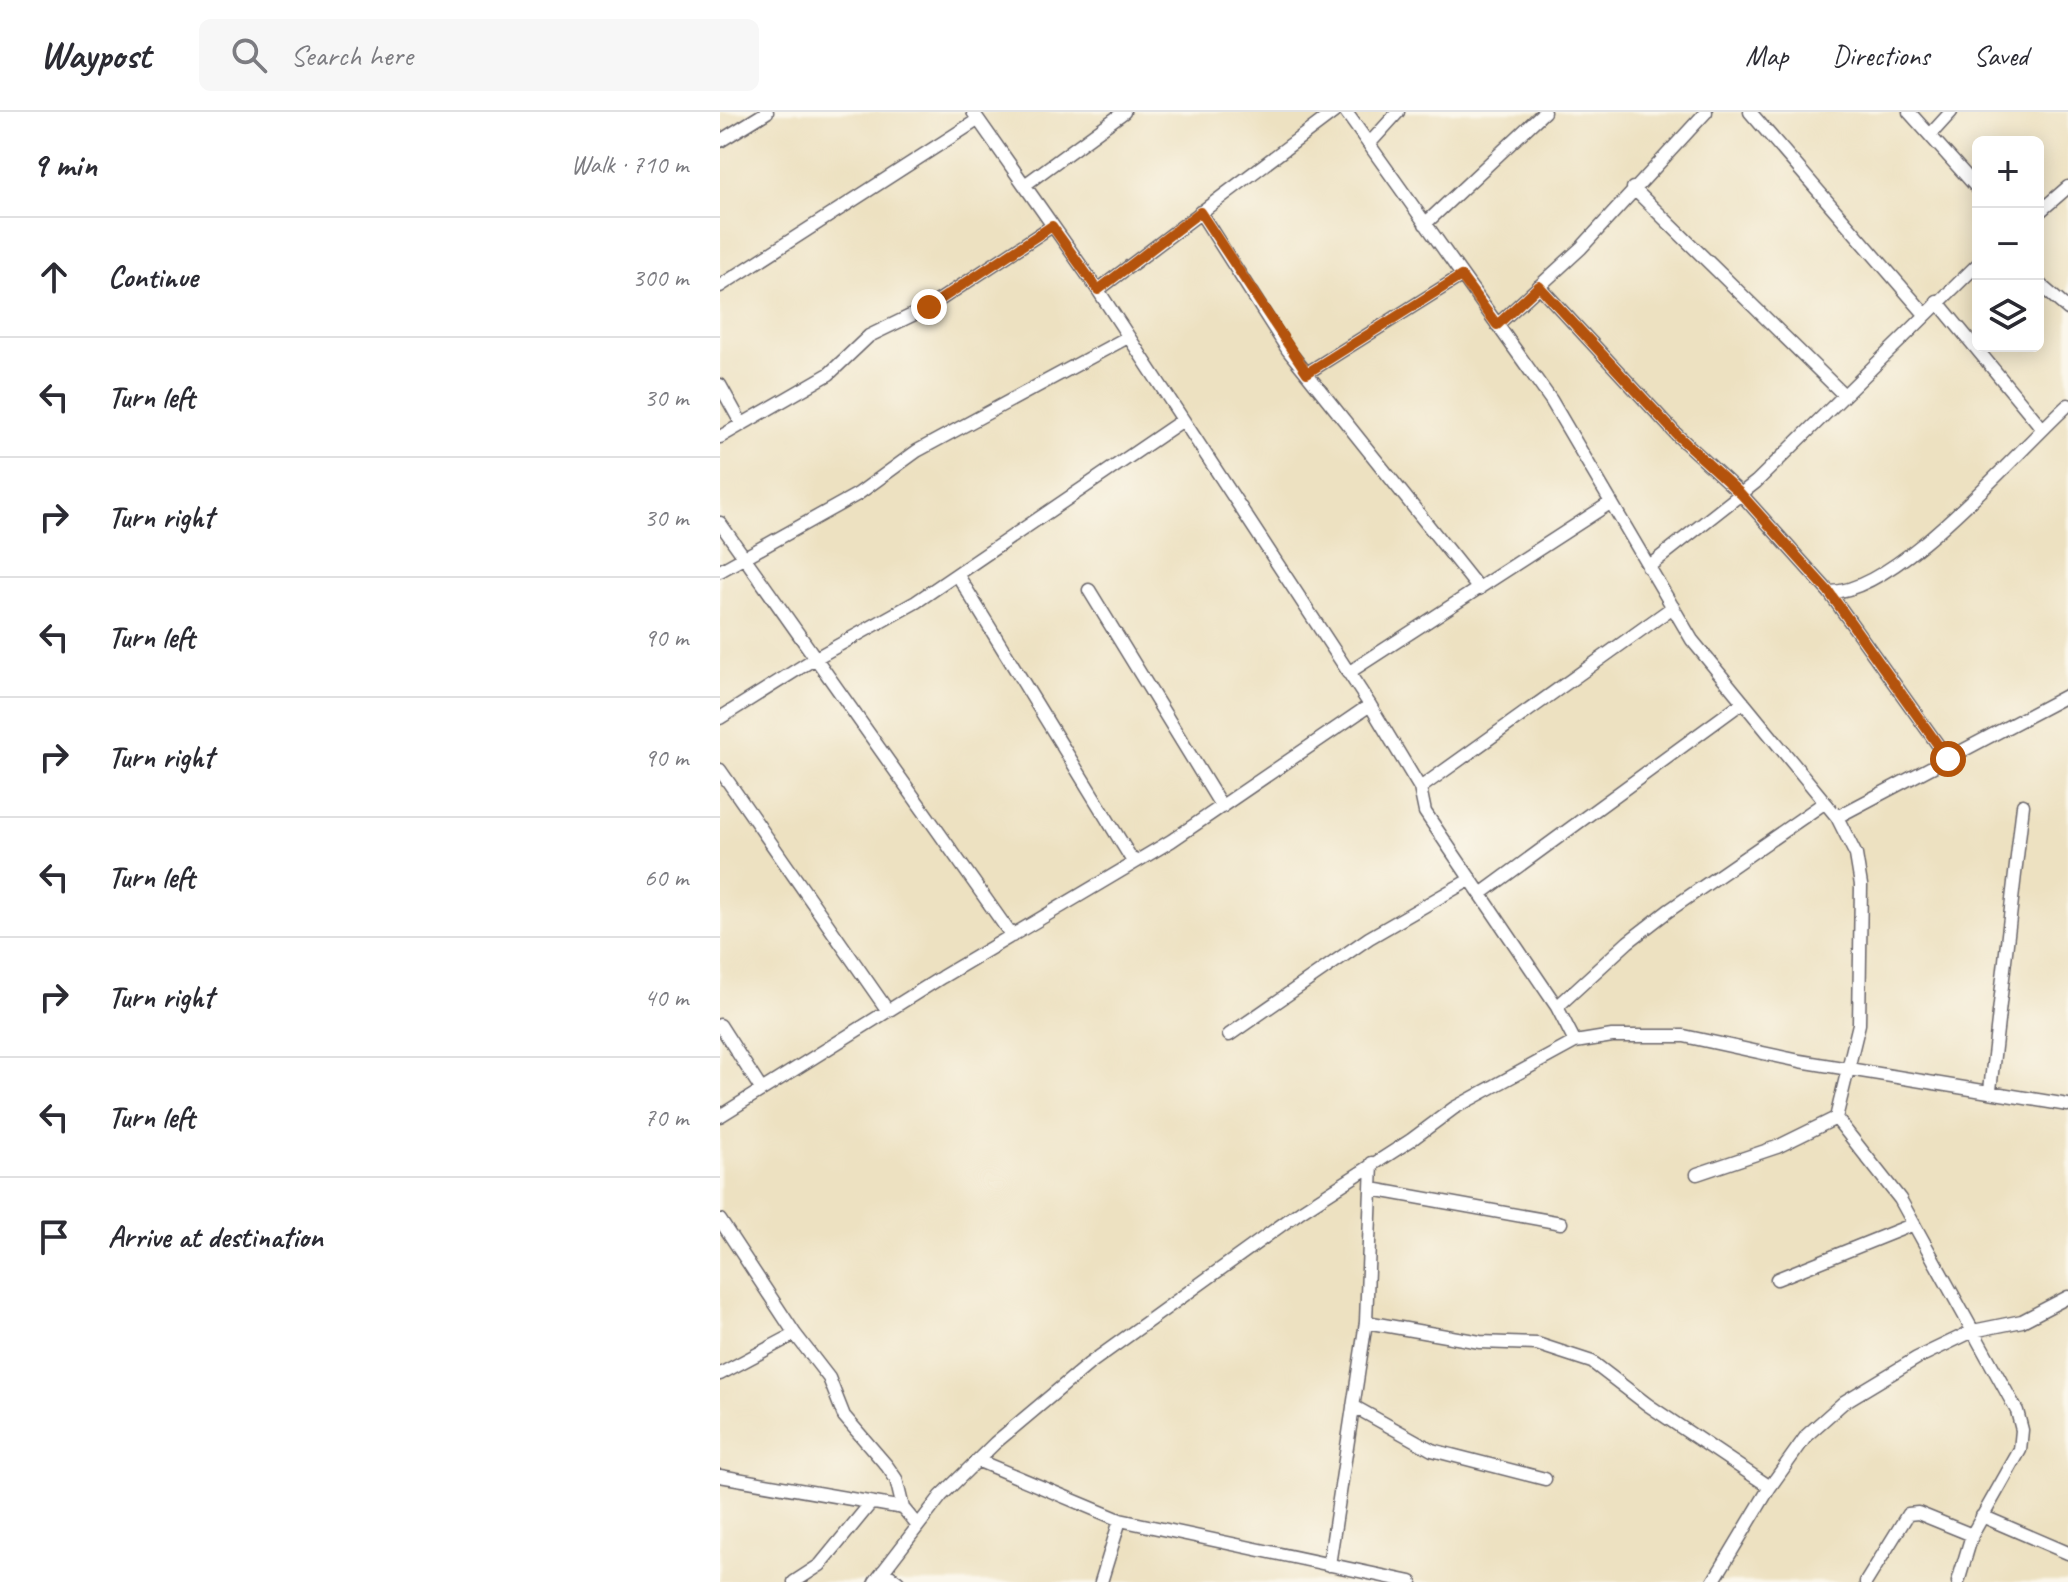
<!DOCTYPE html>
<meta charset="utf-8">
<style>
body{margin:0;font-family:Caveat,sans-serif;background:#f7f7f7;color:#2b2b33}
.controls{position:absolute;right:24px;top:24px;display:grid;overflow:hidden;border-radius:12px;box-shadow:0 4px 20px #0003}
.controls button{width:72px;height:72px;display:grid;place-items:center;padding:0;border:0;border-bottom:2px solid #e1e1e2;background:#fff;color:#2b2b33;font:40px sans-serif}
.stop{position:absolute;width:24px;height:24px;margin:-18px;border:6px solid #b45309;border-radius:50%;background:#fff}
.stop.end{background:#b45309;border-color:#fff;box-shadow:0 2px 8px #0008}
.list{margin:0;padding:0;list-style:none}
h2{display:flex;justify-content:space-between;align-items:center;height:104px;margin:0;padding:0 32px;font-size:34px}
h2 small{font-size:26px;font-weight:400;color:#7c7c81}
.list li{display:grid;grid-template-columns:52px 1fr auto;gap:24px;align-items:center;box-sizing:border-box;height:120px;padding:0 32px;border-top:2px solid #e1e1e2}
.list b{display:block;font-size:30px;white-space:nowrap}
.list em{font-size:26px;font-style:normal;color:#7c7c81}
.icon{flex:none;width:44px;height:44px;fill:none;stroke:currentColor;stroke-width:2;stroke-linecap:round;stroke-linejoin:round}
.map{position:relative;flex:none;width:1348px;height:1470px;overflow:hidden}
header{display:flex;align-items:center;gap:48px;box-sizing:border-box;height:112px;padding:0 40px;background:#fff;border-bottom:2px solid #e1e1e2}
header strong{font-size:38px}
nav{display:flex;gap:44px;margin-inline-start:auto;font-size:28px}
.search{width:560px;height:72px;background:#f7f7f7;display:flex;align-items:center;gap:20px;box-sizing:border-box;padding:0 28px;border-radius:12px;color:#7c7c81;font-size:30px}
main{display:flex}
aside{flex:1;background:#fff}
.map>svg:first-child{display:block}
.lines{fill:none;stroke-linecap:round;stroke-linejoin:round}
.minor-casing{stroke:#69656a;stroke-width:15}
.minor{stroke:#fff;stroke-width:12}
.route{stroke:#b45309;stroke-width:10}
</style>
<header>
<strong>Waypost</strong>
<div class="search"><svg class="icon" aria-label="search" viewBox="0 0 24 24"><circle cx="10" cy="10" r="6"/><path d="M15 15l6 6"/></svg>Search here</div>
<nav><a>Map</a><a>Directions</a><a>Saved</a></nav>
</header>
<main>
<aside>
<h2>9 min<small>Walk · 710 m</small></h2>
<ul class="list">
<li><svg class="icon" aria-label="ahead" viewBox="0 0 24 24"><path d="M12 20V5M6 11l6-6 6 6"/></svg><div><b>Continue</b></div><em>300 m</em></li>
<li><svg class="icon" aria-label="left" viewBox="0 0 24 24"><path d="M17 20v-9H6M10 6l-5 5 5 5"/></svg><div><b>Turn left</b></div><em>30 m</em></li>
<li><svg class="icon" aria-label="right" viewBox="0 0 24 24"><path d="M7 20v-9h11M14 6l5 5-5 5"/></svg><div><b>Turn right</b></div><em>30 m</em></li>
<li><svg class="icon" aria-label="left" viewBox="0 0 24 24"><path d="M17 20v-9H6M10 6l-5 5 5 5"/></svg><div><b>Turn left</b></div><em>90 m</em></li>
<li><svg class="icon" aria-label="right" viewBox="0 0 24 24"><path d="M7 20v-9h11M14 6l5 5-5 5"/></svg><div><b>Turn right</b></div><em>90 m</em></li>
<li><svg class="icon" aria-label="left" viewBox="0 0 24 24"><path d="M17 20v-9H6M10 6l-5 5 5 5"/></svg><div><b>Turn left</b></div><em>60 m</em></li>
<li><svg class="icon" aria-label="right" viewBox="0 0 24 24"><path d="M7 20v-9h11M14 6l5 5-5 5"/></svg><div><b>Turn right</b></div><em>40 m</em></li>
<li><svg class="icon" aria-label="left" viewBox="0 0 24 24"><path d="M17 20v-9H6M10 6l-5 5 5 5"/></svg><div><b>Turn left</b></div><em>70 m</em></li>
<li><svg class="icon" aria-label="arrive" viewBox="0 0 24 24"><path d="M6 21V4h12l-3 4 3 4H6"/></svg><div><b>Arrive at destination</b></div></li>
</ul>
</aside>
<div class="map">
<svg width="1348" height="1470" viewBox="0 0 1348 1470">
<rect width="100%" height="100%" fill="#fbf7ec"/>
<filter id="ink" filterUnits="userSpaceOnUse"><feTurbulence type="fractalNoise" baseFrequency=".0125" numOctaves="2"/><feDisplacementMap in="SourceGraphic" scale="16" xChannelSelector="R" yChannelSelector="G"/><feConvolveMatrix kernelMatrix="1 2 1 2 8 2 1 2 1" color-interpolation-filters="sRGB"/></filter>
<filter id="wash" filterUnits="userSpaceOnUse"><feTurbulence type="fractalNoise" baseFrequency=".006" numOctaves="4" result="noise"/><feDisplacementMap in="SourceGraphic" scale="32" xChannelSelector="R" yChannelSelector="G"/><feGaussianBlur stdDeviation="1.8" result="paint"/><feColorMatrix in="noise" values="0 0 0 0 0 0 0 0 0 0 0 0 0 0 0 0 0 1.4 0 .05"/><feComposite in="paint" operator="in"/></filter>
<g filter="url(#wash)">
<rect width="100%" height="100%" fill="#ede1c1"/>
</g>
<g filter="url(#ink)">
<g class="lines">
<g class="minor-casing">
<path id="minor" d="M253,0L378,178L650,593L700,676L705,700L837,895L855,930
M626,0L831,288L972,528L1117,705L1136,743L1141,773L1139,912L1116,1006L1180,1087L1297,1299L1302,1318L1300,1338L1252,1423L1238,1470
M1030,0L1204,201
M1189,0L1258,77
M1211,22L1231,0
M0,29L47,0
M649,32L678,0
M306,72L404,0
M913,76L1123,282
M480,100L568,238L759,477
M1318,101L1348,75
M705,112L824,0
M1318,171L1348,197
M0,174L256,9
M819,174L958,324L1021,382L1109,480L1228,647
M378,178L614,0
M1217,189L1322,316
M777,213L861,136L986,0
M587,261L741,164
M0,273L21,311
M0,325L109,262L149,224L209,195L332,114
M0,411L292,824
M928,455L1036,370L1258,152
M0,459L138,382L197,339L408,225
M237,462L414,751
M369,478L502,695
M1109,480C1176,482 1296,340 1348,293
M628,561L890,391
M0,606L94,547L196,490L463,308
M0,658L168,899
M700,676L953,495
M1117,705L1348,583
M762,781L1023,590
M837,895L908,830L948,799L1104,691
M0,913L41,977
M509,923L649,826L751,767
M1270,978L1303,693
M0,1004L222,865L451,729L650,593
M977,1062L1057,1035L1116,1006
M652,1077L841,1111
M0,1108L75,1222L109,1266L124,1304L167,1354L176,1367L183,1396
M1057,1167L1194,1112
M646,1210L760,1230L817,1232L872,1250L928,1293L1050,1375
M0,1262L75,1222
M633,1294L712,1338L825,1367
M259,1349L400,1408L691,1470
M0,1364L183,1396L197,1413
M1262,1404L1348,1441
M609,1453L646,1210L652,1051
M163,1459L178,1470
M74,1470L100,1453L150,1392
M155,1470L221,1384L275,1331L369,1252L581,1099L691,1028L734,996L855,930L892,924H964L1080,949L1348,993
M381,1470L400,1408
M993,1470L1050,1375L1087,1323L1124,1290L1197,1246L1253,1219L1302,1209L1348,1185
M1146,1470L1188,1402L1198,1401L1252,1423"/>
</g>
<use href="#minor" class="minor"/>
</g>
</g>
<g class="lines" filter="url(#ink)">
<path class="route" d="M209,195L332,114L378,178L480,100L587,261L741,164L777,213L819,174L958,324L1021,382L1109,480L1228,647"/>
</g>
</svg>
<div class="controls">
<button>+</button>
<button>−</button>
<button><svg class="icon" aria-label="layers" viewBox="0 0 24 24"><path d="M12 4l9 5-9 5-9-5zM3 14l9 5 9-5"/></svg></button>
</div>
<div class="stop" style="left:1228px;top:647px"></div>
<div class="stop end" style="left:209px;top:195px"></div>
</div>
</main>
